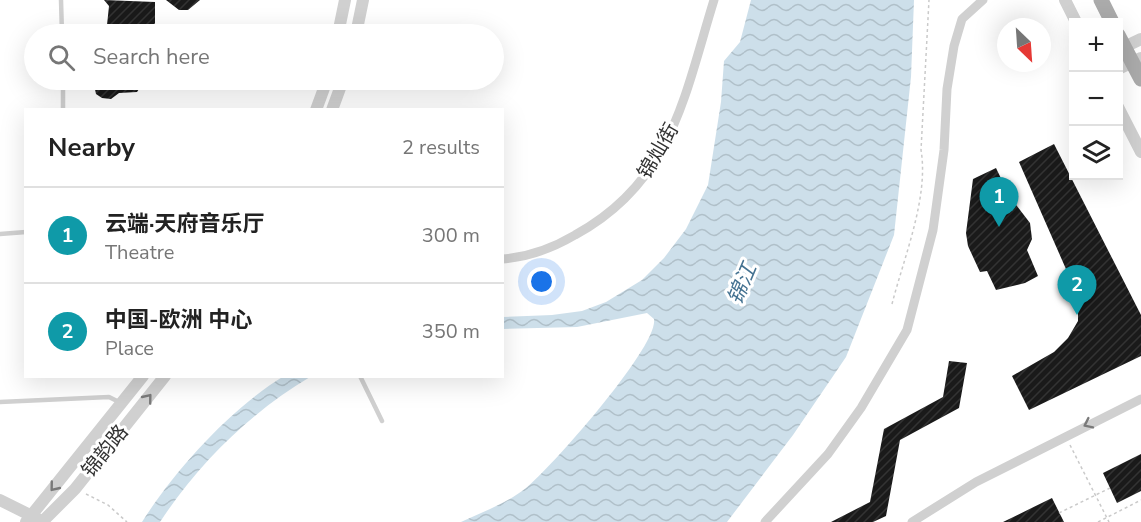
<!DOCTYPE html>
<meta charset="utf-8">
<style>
body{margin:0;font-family:"Nunito Sans","Noto Sans SC",sans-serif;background:#f6f6f6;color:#222}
.controls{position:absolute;right:18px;top:18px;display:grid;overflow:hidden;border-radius:0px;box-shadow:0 6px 24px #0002}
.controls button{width:54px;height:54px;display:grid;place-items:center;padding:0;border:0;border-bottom:2px solid #e0e0e0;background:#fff;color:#222;font:30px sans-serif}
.compass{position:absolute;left:997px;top:18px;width:54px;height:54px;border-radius:50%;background:#fff;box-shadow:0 6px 24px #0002;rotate:155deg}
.you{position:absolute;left:542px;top:282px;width:21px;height:21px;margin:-15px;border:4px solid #fff;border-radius:50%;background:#1a73e8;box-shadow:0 0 0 9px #1a73e833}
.badge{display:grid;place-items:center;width:39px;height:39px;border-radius:50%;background:#ea580c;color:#fff;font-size:20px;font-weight:700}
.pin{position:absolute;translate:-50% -50px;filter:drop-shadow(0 2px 3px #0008)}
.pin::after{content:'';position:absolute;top:32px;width:21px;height:18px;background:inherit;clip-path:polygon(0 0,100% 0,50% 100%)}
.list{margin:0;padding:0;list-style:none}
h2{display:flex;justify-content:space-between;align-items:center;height:78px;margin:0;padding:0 24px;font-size:26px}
h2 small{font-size:20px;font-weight:400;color:#767676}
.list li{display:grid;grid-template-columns:39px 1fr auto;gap:18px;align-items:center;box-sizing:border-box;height:96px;padding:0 24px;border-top:2px solid #e0e0e0}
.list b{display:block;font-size:22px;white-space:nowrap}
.list p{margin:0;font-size:20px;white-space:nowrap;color:#767676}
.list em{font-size:20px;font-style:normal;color:#767676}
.icon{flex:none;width:33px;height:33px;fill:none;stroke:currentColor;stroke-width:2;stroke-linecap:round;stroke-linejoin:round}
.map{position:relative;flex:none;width:1141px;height:522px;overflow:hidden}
.search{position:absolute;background:#fff;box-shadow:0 6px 24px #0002;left:24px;top:24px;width:480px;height:66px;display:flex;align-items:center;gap:15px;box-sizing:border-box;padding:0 21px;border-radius:33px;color:#767676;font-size:22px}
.panel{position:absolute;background:#fff;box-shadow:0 6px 24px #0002;left:24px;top:108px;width:480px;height:270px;border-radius:0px}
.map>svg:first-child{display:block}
.water{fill:url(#water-waves)}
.building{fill:url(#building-hatch)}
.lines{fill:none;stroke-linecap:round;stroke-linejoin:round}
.path{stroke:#cacaca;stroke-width:1.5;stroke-dasharray:3 3;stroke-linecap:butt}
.service{stroke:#d0d0d0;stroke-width:4.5}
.minor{stroke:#d0d0d0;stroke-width:9}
.tertiary{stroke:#d0d0d0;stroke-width:12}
.primary{stroke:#ababab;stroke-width:15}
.path-bridge{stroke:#cacaca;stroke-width:1.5;stroke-dasharray:3 3;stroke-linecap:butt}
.oneway{stroke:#7a7a7a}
.labels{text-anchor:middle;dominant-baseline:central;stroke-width:6;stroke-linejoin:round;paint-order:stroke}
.street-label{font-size:20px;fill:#333;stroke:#fff}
.water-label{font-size:21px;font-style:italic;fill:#447291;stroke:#fff}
</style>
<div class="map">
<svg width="1141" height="522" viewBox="0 0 1141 522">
<defs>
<pattern id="water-waves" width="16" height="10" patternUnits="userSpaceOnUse" patternTransform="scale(1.5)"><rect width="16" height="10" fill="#cddfea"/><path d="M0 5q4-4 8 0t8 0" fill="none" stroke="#b0c0c9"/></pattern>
<pattern id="building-hatch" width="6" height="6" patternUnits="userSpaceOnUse" patternTransform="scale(1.5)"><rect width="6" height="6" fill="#1a1a1a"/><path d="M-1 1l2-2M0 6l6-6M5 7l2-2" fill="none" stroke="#333"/></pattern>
</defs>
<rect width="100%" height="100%" fill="#fff"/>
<path class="water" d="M751,0H914L911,77L894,235L846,357L793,435L727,522H461C483,512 507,503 526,488C550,469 659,346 654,319L647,313L577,327L503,329V317L552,315L582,311L606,302L642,280L664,258L686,229L708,185L721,102L724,61L740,42Z
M284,376L310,377C251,412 198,464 160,522H142C175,470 230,409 284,376Z"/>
<path class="building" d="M104,0L155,2V23L151,30L113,34L107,25L109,6Z
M166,0H200L188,10H179Z
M246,24H253L265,34H230Z
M93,80H145L137,92L119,93L111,99L102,98L96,94Z
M1054,144L1141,315V356L1029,410L1012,376L1054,352L1068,338L1078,321V302L1073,285L1019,162Z
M996,168L1010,197L1030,223L1032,239L1027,250L1038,276L1025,283L996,290L987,271L980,272L968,246L966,233L973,179Z
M949,361L967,363L959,408L900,440L886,516L873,522H831L870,502L884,429L943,397Z
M1141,454V491L1117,503L1103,473Z
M1052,498L1064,522H1003Z"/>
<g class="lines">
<path class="path" d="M892,304C904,257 929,197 921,150L929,0
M1070,445L1109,522
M86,494L108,505L127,522
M1098,522L1141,500"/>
<path class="service" d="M61,0L62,34
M63,80V110
M0,234L26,232
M360,376L382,421
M0,402L109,397L119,402"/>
<path class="minor" d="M502,259C529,257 553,248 575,235C672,182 684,97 714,0
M765,522L828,454L861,408L907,330L933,230L944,150L947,89L954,46L962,19L983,0
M912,522L976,482L1141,399"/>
<path class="tertiary" d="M1065,0L1076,22
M338,34L345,0
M356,34L363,0
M1118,50L1141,39
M1118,69L1141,58
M1118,107L1141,152
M316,110L327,80
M332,110L343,80
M0,500L38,519
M26,522L143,376
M42,522L75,489L165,376"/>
<path class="primary" d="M1101,0L1112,22
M1118,35L1141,79"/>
<path class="path-bridge" d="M1059,513L1110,488"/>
</g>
<defs><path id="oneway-chevron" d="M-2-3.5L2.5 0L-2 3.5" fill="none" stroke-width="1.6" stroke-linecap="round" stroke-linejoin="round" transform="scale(1.5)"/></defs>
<g class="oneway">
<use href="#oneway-chevron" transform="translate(148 398) rotate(-51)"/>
<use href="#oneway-chevron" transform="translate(1088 424) rotate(154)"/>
<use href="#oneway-chevron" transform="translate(54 487) rotate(129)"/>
</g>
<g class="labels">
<g class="street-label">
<text transform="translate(658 151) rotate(-60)">锦灿街</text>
<text transform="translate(105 451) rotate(-51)">锦韵路</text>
</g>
<g class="water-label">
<text transform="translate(742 284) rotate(-67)">锦江</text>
</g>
</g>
</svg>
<div class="controls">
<button>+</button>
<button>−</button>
<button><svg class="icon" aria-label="layers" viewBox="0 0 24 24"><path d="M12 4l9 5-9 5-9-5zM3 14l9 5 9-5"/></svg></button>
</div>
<svg class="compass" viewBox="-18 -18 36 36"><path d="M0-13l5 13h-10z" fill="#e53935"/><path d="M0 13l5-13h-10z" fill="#767676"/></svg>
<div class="you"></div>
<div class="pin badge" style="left:999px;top:227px;background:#0f9aa8">1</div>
<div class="pin badge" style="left:1077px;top:315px;background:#0f9aa8">2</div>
<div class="search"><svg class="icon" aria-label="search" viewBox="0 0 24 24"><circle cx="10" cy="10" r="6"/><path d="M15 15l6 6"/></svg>Search here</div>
<section class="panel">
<h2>Nearby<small>2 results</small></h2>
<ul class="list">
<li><span class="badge" style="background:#0f9aa8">1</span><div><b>云端·天府音乐厅</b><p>Theatre</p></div><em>300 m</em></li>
<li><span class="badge" style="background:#0f9aa8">2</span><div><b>中国-欧洲 中心</b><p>Place</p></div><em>350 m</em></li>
</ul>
</section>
</div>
